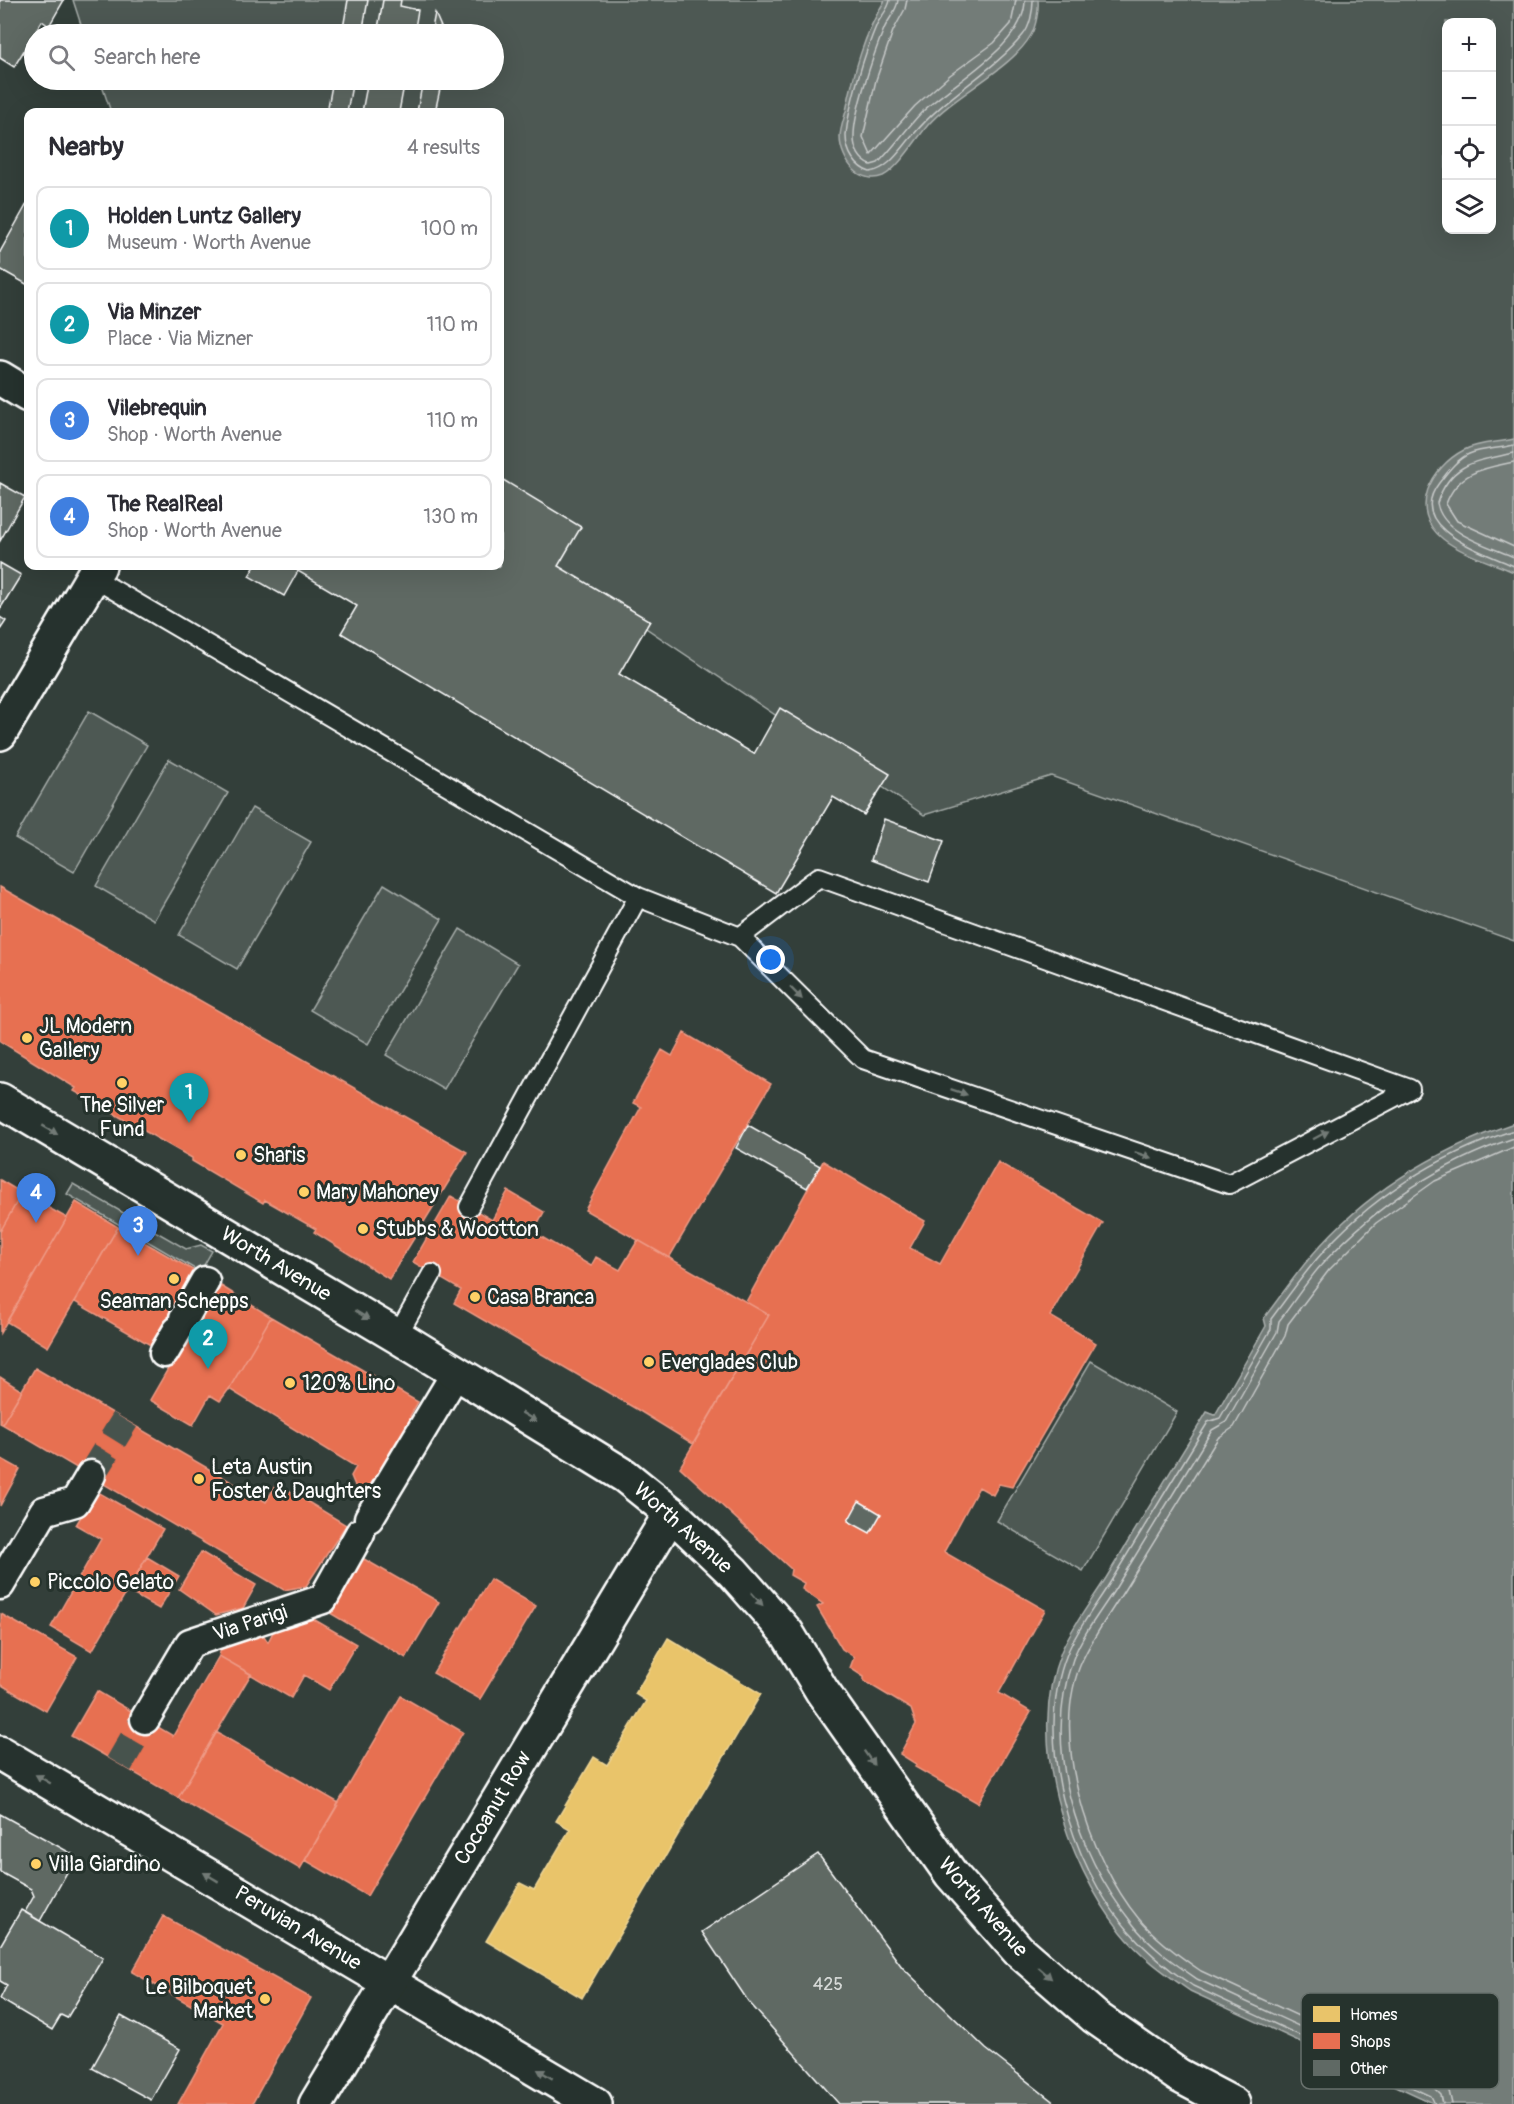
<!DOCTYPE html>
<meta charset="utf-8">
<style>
body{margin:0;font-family:Pangolin,sans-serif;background:#f2f2f3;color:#2b2b33}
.controls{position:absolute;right:18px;top:18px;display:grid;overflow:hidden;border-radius:12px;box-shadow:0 6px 24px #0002}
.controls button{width:54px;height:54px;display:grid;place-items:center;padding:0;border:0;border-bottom:2px solid #e1e1e2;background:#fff;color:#2b2b33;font:30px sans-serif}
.you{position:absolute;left:771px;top:960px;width:21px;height:21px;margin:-15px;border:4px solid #fff;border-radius:50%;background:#1a73e8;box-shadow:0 0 0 9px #1a73e833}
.badge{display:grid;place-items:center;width:39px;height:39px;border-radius:50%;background:#0b8043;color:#fff;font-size:20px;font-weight:700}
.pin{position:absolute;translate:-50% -50px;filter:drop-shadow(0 2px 3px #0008)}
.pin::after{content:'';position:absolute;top:32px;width:21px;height:18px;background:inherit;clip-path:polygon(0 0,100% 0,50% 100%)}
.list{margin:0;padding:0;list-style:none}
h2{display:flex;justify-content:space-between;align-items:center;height:78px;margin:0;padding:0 24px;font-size:26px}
h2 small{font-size:20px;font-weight:400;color:#7c7c81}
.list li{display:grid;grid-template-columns:39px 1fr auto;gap:18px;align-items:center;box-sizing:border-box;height:84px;margin:0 12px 12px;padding:0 12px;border:2px solid #e1e1e2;border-radius:12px}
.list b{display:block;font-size:22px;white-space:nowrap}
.list p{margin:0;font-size:20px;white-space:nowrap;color:#7c7c81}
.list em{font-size:20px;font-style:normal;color:#7c7c81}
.icon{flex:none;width:33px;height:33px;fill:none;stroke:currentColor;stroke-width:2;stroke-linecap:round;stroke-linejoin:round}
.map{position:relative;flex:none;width:1514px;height:2104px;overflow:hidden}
.search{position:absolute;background:#fff;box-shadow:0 6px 24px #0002;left:24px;top:24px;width:480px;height:66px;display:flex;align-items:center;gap:15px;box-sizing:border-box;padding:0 21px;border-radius:33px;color:#7c7c81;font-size:22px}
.panel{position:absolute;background:#fff;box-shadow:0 6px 24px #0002;left:24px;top:108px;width:480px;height:462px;border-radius:12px}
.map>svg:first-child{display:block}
.green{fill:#4d5853;stroke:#a6aca9;stroke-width:1.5;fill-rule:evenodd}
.water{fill:#737b78;stroke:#abb0ae;stroke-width:1.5}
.homes{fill:#e9c46a;stroke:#f0d697;stroke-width:1.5}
.shops{fill:#e76f51;stroke:#ee9a85;stroke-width:1.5}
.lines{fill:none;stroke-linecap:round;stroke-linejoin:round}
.shore{stroke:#c7cac9;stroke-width:1.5}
.building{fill:#5f6964;stroke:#fff;stroke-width:1.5}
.pedestrian-tunnel{stroke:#47524e;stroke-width:28;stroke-dasharray:28 14;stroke-linecap:butt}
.service-casing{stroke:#fff;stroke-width:22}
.pedestrian-casing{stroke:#fff;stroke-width:33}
.minor-casing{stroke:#fff;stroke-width:38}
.tertiary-casing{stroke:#fff;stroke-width:38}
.service{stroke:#26332d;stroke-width:18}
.pedestrian{stroke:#26332d;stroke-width:28}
.minor{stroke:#26332d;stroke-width:33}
.tertiary{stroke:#26332d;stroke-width:33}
.oneway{fill:#727a76}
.poi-dot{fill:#ffd166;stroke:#26332d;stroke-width:2}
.labels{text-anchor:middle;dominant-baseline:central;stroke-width:6;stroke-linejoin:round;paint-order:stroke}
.number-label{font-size:18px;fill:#d7dad8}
.poi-label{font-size:21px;fill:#fff;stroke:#26332d;text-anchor:start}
.street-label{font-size:21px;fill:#fff;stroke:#26332d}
.key{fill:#26332d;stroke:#67706c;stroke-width:1.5}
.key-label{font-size:16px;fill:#fff}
</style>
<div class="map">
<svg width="1514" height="2104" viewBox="0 0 1514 2104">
<rect width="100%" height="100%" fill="#333f3a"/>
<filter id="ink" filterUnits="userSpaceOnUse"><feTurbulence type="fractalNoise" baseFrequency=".0167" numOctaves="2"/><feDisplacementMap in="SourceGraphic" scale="12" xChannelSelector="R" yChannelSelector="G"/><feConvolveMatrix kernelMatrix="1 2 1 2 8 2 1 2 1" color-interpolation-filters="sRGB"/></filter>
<g filter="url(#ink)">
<path class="green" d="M73,0H1514V941L1051,776L924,815L500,530V112H111L100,80H494V34H84ZM1446,22H1492V230H1446Z
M89,711L147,745L74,872L15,838Z
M169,759L228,793L154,920L96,886Z
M252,808L311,842L237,969L179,935Z
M384,884L442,919L368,1044L310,1010Z
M460,929L518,964L444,1089L386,1055Z
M73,1184L186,1249L201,1245L212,1251L200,1272L67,1194Z
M1091,1361L1177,1412L1083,1571L997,1521Z"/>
<path class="water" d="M885,0H1038C1039,10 1036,26 1031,35C1012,69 955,94 928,125C917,138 898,169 883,176C873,180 862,178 854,170C846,162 840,149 840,137C840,129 844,119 846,111C854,72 864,34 885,0Z
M1514,439V572C1491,562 1462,554 1443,539C1407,511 1431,467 1464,450C1479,442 1498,443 1514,439Z
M1514,1123V2104H1435L1190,1991C1166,1974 1140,1956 1121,1932C1065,1861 1026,1740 1061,1652C1072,1626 1091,1602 1106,1578C1139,1523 1173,1467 1207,1412L1215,1415L1266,1326L1264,1318C1280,1297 1295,1275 1312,1255C1365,1193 1436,1150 1514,1123Z"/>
<path class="homes" d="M668,1638L761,1694L582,1998L486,1941L520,1883L534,1890L570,1829L556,1821L594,1757L607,1765L646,1701L635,1694Z"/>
<path class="shops" d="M0,887L467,1152L389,1279L314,1232L316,1229L265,1200L263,1203L192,1161V1158L74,1091L76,1088L0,1041Z
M684,1033L771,1084L669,1258L585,1210L641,1107L633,1103L662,1050L672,1056Z
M823,1161L925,1221L910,1248L940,1264L998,1162L1103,1223L1050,1316L1096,1343L1012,1487L999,1484L993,1495L979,1487L944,1552L1045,1610L999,1693L1031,1712L978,1803L915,1767L916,1764L900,1754L916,1724L911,1709L864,1681V1677L850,1668L854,1657L842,1649L817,1607L823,1604L802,1589L804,1583L790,1575L791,1569L680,1467L769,1315L746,1302Z
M0,1180L22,1193L0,1232Z
M508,1191L544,1212L533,1232L591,1266L596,1257L620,1270L638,1240L769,1315L693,1444L638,1410L454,1303L461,1290L413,1262L451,1196L492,1220Z
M22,1193L67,1218L0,1333V1232Z
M76,1202L118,1227L48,1347L7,1322Z
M118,1227L198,1273L154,1347L75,1302Z
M221,1286L271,1317L229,1389L220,1401L210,1395L193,1425L150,1400L210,1296L214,1298Z
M271,1317L418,1402L410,1416L413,1418L373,1485L356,1488L351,1476L356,1467L229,1389Z
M35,1368L266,1502L277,1483L346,1525L306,1586L284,1590L2,1424Z
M0,1377L22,1391L2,1424L0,1423Z
M0,1458L20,1469L0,1506Z
M96,1491L163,1529L92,1651L51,1627L101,1539L76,1525Z
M201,1552L256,1585L243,1608L216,1615L179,1589Z
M357,1555L439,1602L406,1658L325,1610Z
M147,1557L179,1576L159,1609L127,1591Z
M490,1579L536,1606L480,1699L433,1673Z
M303,1613L356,1644L329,1690L304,1675L291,1698L219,1656L222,1645L264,1636L268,1642L279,1620Z
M1,1614L77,1657L46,1711L0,1684Z
M219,1656L251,1674L178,1798L71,1736L97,1691L173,1736Z
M401,1696L463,1732L367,1896L305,1860Z
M216,1732L339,1803L300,1869L178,1798Z
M163,1916L311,1998L252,2104H178L223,2023L132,1972Z"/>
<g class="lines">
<path class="shore" d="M890,0C889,9 881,16 877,24C865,52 848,107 846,136C846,152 856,168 870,172C890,169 901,148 914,134C946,95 992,73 1023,35C1030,27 1033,11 1033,0
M898,0C897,11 888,19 884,29C874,53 853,114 854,138C854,149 860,161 871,165L878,163C894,147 906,129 921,113C952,82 1025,46 1025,0
M907,0L905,9L893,31L876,80L863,137L871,155L915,106L950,75L994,43L1011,24L1016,0
M1514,445C1499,449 1483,448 1469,454C1457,459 1447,473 1439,483C1404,528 1483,552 1514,566
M1514,453C1478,461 1451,461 1437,503C1442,534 1489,546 1514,557
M1514,462C1485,468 1458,471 1446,504L1457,521L1514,547
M1435,2104L1431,2096L1193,1986C1169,1970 1147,1952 1128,1930C1070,1865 1033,1738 1067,1654C1077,1629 1097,1604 1111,1581C1143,1528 1176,1475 1208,1422L1220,1418L1271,1329V1319C1286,1299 1300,1279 1316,1260C1368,1198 1438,1155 1514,1130
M1443,2104L1441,2095L1435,2089L1197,1979C1174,1963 1149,1946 1132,1923C1076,1853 1042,1746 1073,1659C1082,1635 1101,1611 1115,1589C1147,1536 1180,1483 1212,1430L1226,1422L1277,1332L1279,1321C1294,1302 1307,1280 1324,1262C1377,1205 1440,1163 1514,1138
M1452,2104L1449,2091L1439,2081L1201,1971C1179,1956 1157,1940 1139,1919C1089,1859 1047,1734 1083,1659C1094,1635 1111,1612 1125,1589C1156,1539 1187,1489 1218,1438L1234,1427L1285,1336L1288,1324L1329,1270L1376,1223L1435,1181L1514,1147"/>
</g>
<path class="building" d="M0,0H64L49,26L42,21L14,67L0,58Z
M348,0H368L362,34H342Z
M383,0H401L400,6L418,10L414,34H377Z
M435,13L444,34H431Z
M333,80H353L347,112H327Z
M368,80H405L399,112H362Z
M423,80H442L435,112H417Z
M28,202V285L0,269V252Z
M500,478L581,527L558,566L650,621L619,674L754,754L780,708L890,774L864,815L833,797L776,893L341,633L357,606L298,571L284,596L249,576L255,566H500Z
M0,483L25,497L0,541Z
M0,563L21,575L0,609Z
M0,617L6,621L0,630Z
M884,819L944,841L929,882L871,860Z
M748,1125L820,1166L807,1188L736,1148Z
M859,1501L881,1514L870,1533L848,1521Z
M0,1814L76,1856L40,1921L25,1912L34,1896L31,1889L0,1872Z
M818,1854L902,1967L986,2049L1056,2104H839L748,2001L702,1932Z
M21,1910L103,1958L67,2018L61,2015L52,2030L0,1999L7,1985L0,1981V1946Z
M121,2016L180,2049L151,2100L92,2068Z"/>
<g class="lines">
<path class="pedestrian-tunnel" d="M91,1475L125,1420
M119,1764L145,1719"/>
<g class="service-casing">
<path id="service" d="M92,577L638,897L469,1207
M638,897L740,937L863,1059L1229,1184L1410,1089L819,877L740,937
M397,1336L432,1274"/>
</g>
<g class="pedestrian-casing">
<path id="pedestrian" d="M184,1318L205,1281
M164,1353L177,1331
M369,1518L456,1373
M0,1585L44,1511L75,1502L91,1475
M145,1719L190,1643L323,1599L360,1533"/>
</g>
<g class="minor-casing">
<path id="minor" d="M0,378L28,395
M0,733L99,566
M671,1513L733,1572L787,1633L822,1691L951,1874L1018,1950L1095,2017L1178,2075L1233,2104
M388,1982L595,2104"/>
</g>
<g class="tertiary-casing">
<path id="tertiary" d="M0,1100L397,1336L625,1476L671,1513L316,2104
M0,1753L388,1982"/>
</g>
<use href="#service" class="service"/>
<use href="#pedestrian" class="pedestrian"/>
<use href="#minor" class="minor"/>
<use href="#tertiary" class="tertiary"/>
</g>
<defs><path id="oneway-solid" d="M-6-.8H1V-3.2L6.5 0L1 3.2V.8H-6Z" transform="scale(1.5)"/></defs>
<g class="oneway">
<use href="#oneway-solid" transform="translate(796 993) rotate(45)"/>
<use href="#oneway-solid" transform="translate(959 1092) rotate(19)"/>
<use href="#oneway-solid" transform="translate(50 1130) rotate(31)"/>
<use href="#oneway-solid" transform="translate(1321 1135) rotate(-28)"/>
<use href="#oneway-solid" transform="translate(1143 1155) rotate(19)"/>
<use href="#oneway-solid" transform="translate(362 1315) rotate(31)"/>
<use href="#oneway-solid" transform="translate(529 1417) rotate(31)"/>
<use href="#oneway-solid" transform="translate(757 1599) rotate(48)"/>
<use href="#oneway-solid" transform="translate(869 1758) rotate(55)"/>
<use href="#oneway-solid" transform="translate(43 1779) rotate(-150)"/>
<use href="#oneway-solid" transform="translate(211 1877) rotate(-149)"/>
<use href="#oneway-solid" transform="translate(1045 1973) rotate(41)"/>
<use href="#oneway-solid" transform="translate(545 2074) rotate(-149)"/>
</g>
</g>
<g class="poi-dot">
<circle cx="27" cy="1038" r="6"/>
<circle cx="122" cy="1083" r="6"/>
<circle cx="241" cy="1155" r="6"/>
<circle cx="304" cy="1192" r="6"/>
<circle cx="363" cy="1229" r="6"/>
<circle cx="174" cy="1279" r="6"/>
<circle cx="475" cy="1297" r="6"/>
<circle cx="649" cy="1362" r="6"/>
<circle cx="290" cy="1383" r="6"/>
<circle cx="199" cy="1479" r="6"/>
<circle cx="35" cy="1582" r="6"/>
<circle cx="36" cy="1864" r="6"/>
<circle cx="265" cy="1999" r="6"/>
</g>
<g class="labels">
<g class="number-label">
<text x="828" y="1984">425</text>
</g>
<g class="poi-label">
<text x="39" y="1026">JL Modern<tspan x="39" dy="24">Gallery</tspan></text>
<text x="122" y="1105" text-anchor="middle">The Silver<tspan x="122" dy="24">Fund</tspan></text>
<text x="253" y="1155">Sharis</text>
<text x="316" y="1192">Mary Mahoney</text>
<text x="375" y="1229">Stubbs &amp; Wootton</text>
<text x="487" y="1297">Casa Branca</text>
<text x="174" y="1301" text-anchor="middle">Seaman Schepps</text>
<text x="661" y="1362">Everglades Club</text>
<text x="302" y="1383">120% Lino</text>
<text x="211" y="1467">Leta Austin<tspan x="211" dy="24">Foster &amp; Daughters</tspan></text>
<text x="47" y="1582">Piccolo Gelato</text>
<text x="48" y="1864">Villa Giardino</text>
<text x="253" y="1987" text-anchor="end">Le Bilboquet<tspan x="253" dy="24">Market</tspan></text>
</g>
<g class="street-label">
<text transform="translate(276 1264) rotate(31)">Worth Avenue</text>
<text transform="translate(683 1528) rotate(42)">Worth Avenue</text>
<text transform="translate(250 1623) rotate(-18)">Via Parigi</text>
<text transform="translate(493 1808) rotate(-59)">Cocoanut Row</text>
<text transform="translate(983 1907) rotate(49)">Worth Avenue</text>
<text transform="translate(298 1928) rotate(31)">Peruvian Avenue</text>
</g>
</g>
<rect x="1301" y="1993" width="198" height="96" rx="9" class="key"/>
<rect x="1313" y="2006" width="27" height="16" fill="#e9c46a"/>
<rect x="1313" y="2033" width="27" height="16" fill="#e76f51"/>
<rect x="1313" y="2060" width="27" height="16" fill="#5f6964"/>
<g class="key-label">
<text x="1350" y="2020">Homes</text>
<text x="1350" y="2047">Shops</text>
<text x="1350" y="2074">Other</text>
</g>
</svg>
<div class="controls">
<button>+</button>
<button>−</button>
<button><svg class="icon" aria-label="locate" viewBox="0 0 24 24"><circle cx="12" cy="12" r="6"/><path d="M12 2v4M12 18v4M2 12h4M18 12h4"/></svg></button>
<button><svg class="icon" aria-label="layers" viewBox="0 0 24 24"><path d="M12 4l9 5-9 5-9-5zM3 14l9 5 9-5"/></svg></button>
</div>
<div class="you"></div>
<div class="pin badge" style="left:189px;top:1123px;background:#0f9aa8">1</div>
<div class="pin badge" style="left:208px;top:1369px;background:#0f9aa8">2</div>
<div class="pin badge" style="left:138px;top:1256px;background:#3f7fe0">3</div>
<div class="pin badge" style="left:36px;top:1223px;background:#3f7fe0">4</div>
<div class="search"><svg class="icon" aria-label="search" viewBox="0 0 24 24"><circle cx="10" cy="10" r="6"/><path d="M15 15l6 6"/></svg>Search here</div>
<section class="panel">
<h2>Nearby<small>4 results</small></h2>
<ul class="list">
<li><span class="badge" style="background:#0f9aa8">1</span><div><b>Holden Luntz Gallery</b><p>Museum · Worth Avenue</p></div><em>100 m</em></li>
<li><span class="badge" style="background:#0f9aa8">2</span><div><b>Via Minzer</b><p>Place · Via Mizner</p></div><em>110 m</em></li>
<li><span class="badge" style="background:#3f7fe0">3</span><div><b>Vilebrequin</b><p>Shop · Worth Avenue</p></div><em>110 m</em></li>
<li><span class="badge" style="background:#3f7fe0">4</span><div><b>The RealReal</b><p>Shop · Worth Avenue</p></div><em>130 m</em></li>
</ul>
</section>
</div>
